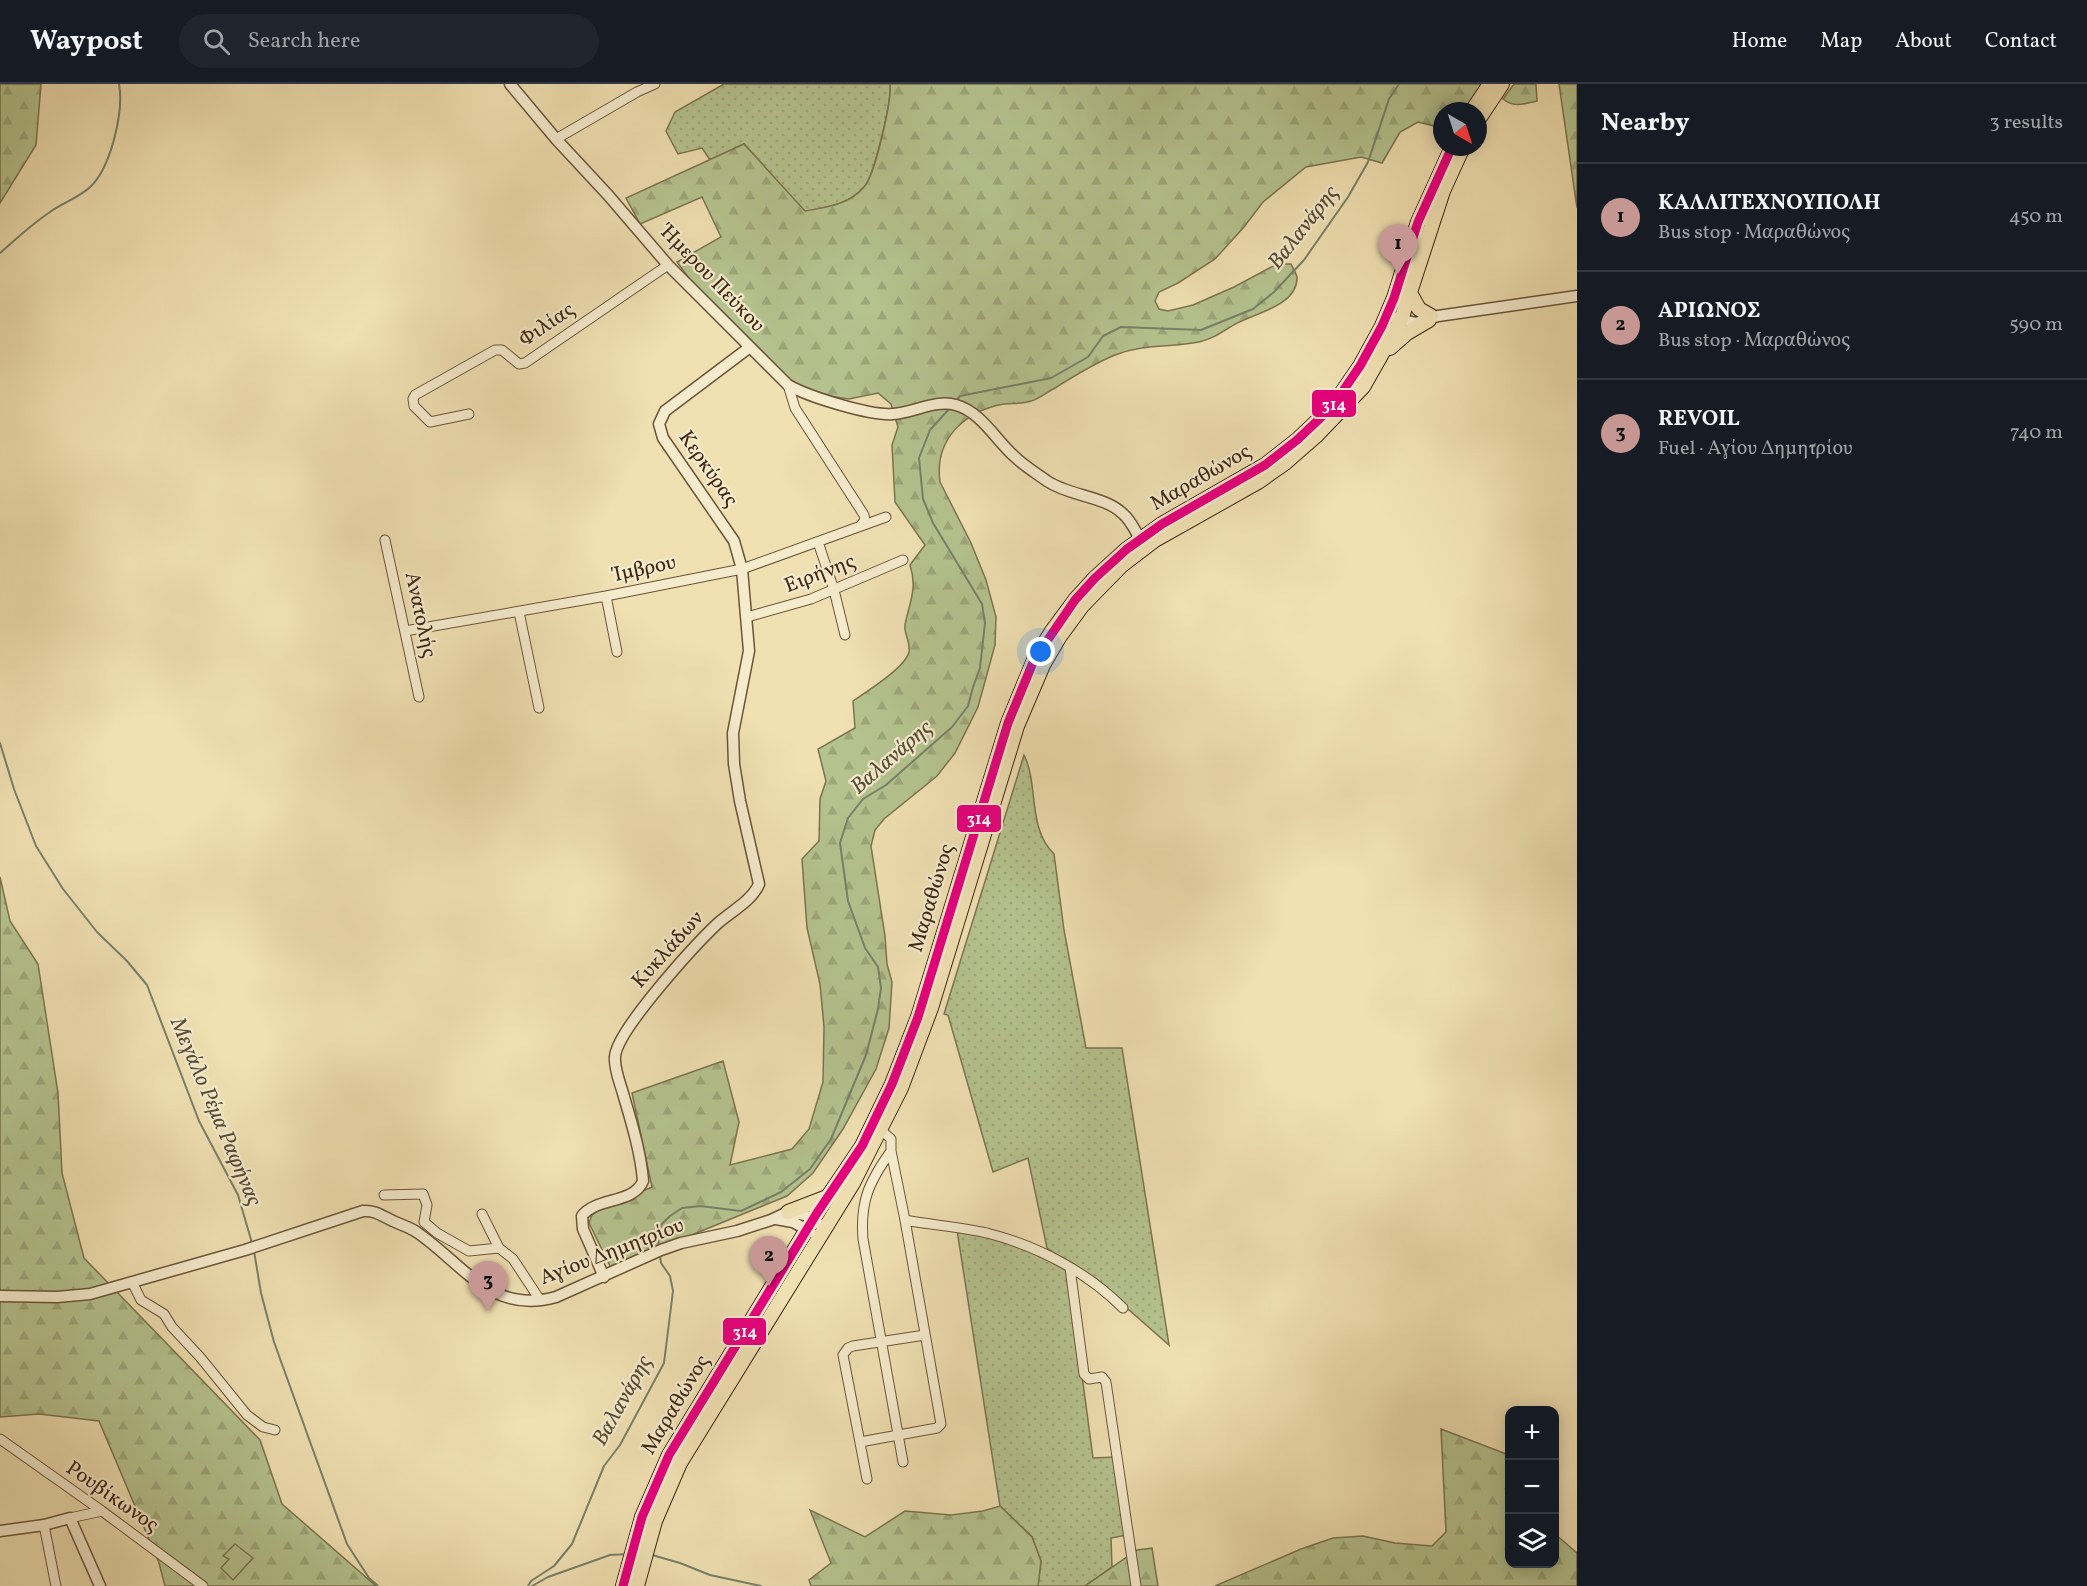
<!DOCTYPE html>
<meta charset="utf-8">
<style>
body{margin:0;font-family:Vollkorn,serif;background:#20242c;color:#f1f3f6}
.controls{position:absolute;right:18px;bottom:18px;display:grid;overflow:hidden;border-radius:12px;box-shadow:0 3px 15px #0003}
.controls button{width:54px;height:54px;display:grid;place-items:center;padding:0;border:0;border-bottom:2px solid #363941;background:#171b24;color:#f1f3f6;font:30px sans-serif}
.compass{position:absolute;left:1433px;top:18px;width:54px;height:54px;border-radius:50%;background:#171b24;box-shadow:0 3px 15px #0003;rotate:141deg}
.you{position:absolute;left:1041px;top:568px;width:21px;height:21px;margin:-15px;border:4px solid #fff;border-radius:50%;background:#1a73e8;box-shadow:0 0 0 9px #1a73e833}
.badge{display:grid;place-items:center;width:39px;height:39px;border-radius:50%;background:#c59692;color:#111;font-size:20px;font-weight:700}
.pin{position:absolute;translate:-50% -50px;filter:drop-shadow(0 2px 3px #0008)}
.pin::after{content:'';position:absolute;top:32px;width:21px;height:18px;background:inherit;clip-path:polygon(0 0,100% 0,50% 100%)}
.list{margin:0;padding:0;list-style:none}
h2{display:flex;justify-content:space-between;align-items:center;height:78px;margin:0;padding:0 24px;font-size:26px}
h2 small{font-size:20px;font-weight:400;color:#9ea1a6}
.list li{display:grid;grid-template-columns:39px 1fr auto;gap:18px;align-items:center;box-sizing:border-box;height:108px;padding:0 24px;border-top:2px solid #363941}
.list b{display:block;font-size:22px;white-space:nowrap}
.list p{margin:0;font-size:20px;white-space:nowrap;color:#9ea1a6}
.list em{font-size:20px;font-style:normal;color:#9ea1a6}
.icon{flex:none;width:33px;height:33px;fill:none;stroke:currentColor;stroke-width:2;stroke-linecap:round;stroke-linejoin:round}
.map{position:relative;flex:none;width:1577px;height:1502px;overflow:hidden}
header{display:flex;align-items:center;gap:36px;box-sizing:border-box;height:84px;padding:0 30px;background:#171b24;border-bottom:2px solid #363941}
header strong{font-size:28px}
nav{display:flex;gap:33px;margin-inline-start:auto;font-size:21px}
.search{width:420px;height:54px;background:#20242c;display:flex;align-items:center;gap:15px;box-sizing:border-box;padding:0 21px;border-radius:33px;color:#9ea1a6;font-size:22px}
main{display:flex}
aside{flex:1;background:#171b24}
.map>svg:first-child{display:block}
.grass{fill:url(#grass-dots);stroke:#7b7450;stroke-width:1.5}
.forest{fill:url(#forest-firs);stroke:#7b7450;stroke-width:1.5}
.green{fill:#b5c38f;stroke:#7b7450;stroke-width:1.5}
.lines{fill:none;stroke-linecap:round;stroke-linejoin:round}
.stream{stroke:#77816b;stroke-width:2}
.minor-casing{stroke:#6d5439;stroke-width:11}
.tertiary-casing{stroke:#6d5439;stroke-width:13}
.primary-casing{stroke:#412611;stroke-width:16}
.minor{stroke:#f5ebcd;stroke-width:9}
.tertiary{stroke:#f5ebcd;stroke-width:10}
.primary{stroke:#f0e0b2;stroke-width:14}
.bus-1-casing{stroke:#f5ebcd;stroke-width:14}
.bus-1{stroke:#e5007d;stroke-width:9}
.labels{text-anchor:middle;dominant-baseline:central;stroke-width:4.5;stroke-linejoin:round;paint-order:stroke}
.street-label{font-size:21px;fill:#412611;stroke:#f5ebcd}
.water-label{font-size:22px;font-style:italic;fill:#584c36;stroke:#f5ebcd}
.line-badge{stroke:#f5ebcd;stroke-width:2}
.badge-label{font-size:16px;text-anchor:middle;font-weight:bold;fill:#fff}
</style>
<header>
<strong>Waypost</strong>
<div class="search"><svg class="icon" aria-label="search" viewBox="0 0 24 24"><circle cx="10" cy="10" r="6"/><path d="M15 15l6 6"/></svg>Search here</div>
<nav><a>Home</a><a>Map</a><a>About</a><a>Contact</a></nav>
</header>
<main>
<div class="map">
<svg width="1577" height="1502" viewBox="0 0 1577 1502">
<defs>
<pattern id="grass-dots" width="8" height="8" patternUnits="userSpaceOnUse" patternTransform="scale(1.5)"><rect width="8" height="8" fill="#b5c38f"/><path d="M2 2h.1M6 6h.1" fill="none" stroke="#9da77a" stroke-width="1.8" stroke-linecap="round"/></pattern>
<pattern id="forest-firs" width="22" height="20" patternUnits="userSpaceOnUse" patternTransform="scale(1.5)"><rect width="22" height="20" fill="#b5c38f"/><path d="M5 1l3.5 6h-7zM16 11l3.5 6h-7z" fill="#9da77a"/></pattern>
</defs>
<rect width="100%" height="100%" fill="#f0e0b2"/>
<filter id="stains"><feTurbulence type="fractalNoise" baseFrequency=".00333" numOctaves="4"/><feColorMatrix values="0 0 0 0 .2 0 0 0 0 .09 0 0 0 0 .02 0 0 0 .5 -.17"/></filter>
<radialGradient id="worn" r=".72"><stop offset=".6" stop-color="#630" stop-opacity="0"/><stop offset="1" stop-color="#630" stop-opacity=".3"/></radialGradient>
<path class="grass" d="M724,0H890C892,16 874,92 864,103C849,121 826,123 805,128L744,60L710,76L702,64L678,70L666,47L675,28Z
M1024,671C1039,701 1027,744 1054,770L1064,846L1086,964H1122L1169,1261L1096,1197L1047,1164L1028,1074L993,1088L948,931L944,930Z
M957,1146L1015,1160L1068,1186L1093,1374L1115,1373L1127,1451L1111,1454L1112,1483L1085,1502H1038L1041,1477L1032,1453L1000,1422Z"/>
<path class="forest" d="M0,0H41L36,61L0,119Z
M890,0H1482L1465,27H1442V41L1434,42L1418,38L1400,48L1382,79L1361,73L1306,83L1263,118L1244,143L1215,175L1178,199L1159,208L1155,217L1159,225L1168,227L1193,221L1234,203L1277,180H1291C1293,184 1296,189 1297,193C1298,223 1250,230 1232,242C1221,249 1212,255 1199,258C1169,264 1146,259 1115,271C1093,280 1074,292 1055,304C1047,308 1039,315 1031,317C1023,320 1013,319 1004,320C964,327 934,356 940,398L971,459L986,496L996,533L995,561L978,623L955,669L937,692L884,735L875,746L871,762L885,852L887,880L892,898L889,944L876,985L843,1045L813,1089L787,1112L611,1184L589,1139L592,1131L600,1125L652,1103L632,1009L723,977L739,1038L730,1081L792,1065L809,1045L823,998L824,943L820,900L807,844L802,775L819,757L820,715L826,697L818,665L855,644L853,617C866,608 905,584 909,568C911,555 902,551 906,536C911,515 917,503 910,481L925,461L895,418L892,361L898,343L891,320L878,309L849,315L822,311L794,299L704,215L677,178L721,153L702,113L640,140L626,114L744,60L805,127C826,123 849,121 864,103C875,92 892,16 890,0Z
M1514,0H1536L1537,17C1524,20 1514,24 1503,15Z
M1559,0H1577V124Z
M0,793L10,837L38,880L58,1009L62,1089L84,1174L260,1356L282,1420L376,1502H165L159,1479L99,1337L39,1330L0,1333Z
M1441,1345L1509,1371L1510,1480H1554L1555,1450L1577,1469V1502H1215L1301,1465L1333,1454L1363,1452L1395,1459L1432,1462L1446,1448Z
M1000,1422L1032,1453L1041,1477L1038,1502H811L809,1496L831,1479L810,1426L865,1453L905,1427L951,1431L983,1427Z
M1152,1464L1158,1502H1085L1137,1466Z"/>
<path class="green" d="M235,1460L253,1474L233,1496L221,1484L229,1475L223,1472Z"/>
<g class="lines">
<path class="stream" d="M0,169C16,155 32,140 50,128C62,119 78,114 89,104C111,85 124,27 119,0
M955,318L960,312L1051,294L1088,273L1103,252L1121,243L1201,246L1253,225L1274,208L1304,176L1348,113L1368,78L1389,15L1399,0
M0,659L14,705L36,762L63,805L97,848L127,877L147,901L199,1037L238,1111L252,1159
M659,1163L658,1154L661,1141L670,1132L682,1124L700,1122L741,1127L781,1108L810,1085L831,1055L866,971L878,925L881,904L878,883L865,864L848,817L840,759L848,734L863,715L886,701L952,643L968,622L973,603L980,584L985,539L982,520L933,439L923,415L919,374L930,346L949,325
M254,1167L261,1209L274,1258L347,1460L369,1494L378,1502
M652,1471L680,1479L710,1491L761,1502
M528,1502L531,1497L554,1482L572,1460L604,1382L620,1361L664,1279L673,1207L670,1192L661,1179L660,1172
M532,1502L548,1493L610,1471L628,1470"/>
<g class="minor-casing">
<path id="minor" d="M556,55L637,8L655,0
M788,301L795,324L864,431L865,436L861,441
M469,330L430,338L414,322L413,315L415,311L495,266H502L519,280L525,279L668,181
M385,456L419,613
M818,458L834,506L845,551
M606,512L617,568
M519,528L539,624
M747,533L811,515L903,476
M405,547L606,512L742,485L886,433
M891,1067C869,1098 860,1117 863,1155L903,1378
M384,1111L423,1110L427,1121L424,1138L437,1149L469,1167L499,1164L513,1175L540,1216
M482,1130L499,1164
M905,1136C932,1141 960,1143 987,1149C1038,1162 1087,1188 1123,1224
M1070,1184L1084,1290L1089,1295L1102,1293L1106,1298L1136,1502
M132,1198L141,1216L164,1230L172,1243L200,1273L247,1331L263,1343L275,1346
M0,1355L102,1427L203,1502
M860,1358L937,1344L941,1340L905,1136L891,1067V1055L881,1046
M867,1395L843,1271L848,1264L853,1262L925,1251
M70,1434L102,1427
M44,1441L56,1502"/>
</g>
<g class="tertiary-casing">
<path id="tertiary" d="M510,0L556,55L608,111L668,181L788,301C809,313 871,332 893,330C914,329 935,315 956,321C981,328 996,356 1014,372C1023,381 1036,389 1047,397C1069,412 1104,412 1122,429C1130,435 1135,446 1140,455
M1387,232L1416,239L1438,232L1577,212
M776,1135L793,1138L811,1148
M604,1193L583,1145L582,1132C596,1113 634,1120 643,1097C641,1070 632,1040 624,1013C621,1001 614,986 615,973C616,947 695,861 717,840C730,828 752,817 759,800L740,717L734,680L733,649L749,567L742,485L734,457L663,354L659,340L665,327L750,263
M0,1212L57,1213L90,1210L245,1166L363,1127C375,1126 382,1132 393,1137C401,1141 410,1143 418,1149C464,1181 492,1231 556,1213L661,1166L681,1159L737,1147L771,1136L788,1128L805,1131L825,1144
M0,1447L44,1441L70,1434L100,1502"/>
</g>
<g class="primary-casing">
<path id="primary" d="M1472,27L1490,0
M1478,36L1502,0
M1410,209L1419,225L1431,232
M1390,264L1407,249L1429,236
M788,1128L827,1113
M623,1502L642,1433L669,1371L817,1129L862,1062L892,1000L918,933L1008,639L1034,576L1052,547L1075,516L1095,494L1127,465L1162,440L1265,381L1297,356L1332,323L1360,282L1382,242L1394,214L1418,138L1452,63
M637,1502L655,1437L680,1379L853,1099L901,1004L931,924L1017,642L1043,581L1060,552L1082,522L1121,482L1155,456L1258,398L1285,379L1317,351L1363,303L1401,236L1443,107L1463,63"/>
</g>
<use href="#minor" class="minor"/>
<use href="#tertiary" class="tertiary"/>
<use href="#primary" class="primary"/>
<g class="bus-1-casing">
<path id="bus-1" d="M623,1502L642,1433L669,1371L817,1129L862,1062L892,1000L918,933L1008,639L1034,576L1075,516L1095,494L1127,465L1162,440L1265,381L1297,356L1332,323L1360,282L1382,242L1394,214L1418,138L1452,63"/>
</g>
<use href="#bus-1" class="bus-1"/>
</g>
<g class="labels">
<g class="street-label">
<text transform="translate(712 195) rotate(46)">Ήμερου Πεύκου</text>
<text transform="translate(547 241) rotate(-34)">Φιλίας</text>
<text transform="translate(708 385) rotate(55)">Κερκύρας</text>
<text transform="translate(1201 394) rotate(-30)">Μαραθώνος</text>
<text transform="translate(645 485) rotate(-12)">Ίμβρου</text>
<text transform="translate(820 490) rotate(-21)">Ειρήνης</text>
<text transform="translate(420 531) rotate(78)">Ανατολής</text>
<text transform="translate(932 814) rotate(-73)">Μαραθώνος</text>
<text transform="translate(668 866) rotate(-48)">Κυκλάδων</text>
<text transform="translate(612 1168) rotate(-21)">Αγίου Δημητρίου</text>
<text transform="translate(676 1321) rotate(-59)">Μαραθώνος</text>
<text transform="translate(112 1413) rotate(35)">Ρουβίκωνος</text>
</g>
<g class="water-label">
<text transform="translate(1304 144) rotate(-52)">Βαλανάρης</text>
<text transform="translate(892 674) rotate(-41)">Βαλανάρης</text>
<text transform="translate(215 1028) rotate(67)">Μεγάλο Ρέμα Ραφήνας</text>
<text transform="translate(623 1317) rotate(-61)">Βαλανάρης</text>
</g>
</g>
<g class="line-badge">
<rect x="1311" y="305" width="46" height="29" rx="6" fill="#e5007d"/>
<rect x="956" y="720" width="46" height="29" rx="6" fill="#e5007d"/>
<rect x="722" y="1233" width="45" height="29" rx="6" fill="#e5007d"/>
</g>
<g class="badge-label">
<text x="1334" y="326">314</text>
<text x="979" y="740">314</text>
<text x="745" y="1253">314</text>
</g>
<rect width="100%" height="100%" filter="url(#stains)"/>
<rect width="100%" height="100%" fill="url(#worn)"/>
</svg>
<div class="controls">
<button>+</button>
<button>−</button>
<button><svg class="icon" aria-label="layers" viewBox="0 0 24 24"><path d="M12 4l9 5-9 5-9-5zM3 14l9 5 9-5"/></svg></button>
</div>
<svg class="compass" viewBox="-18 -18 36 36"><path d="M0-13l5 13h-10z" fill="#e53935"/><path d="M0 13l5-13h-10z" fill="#9ea1a6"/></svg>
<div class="you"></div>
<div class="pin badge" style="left:1398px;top:190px">1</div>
<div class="pin badge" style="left:769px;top:1202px">2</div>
<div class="pin badge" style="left:488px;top:1227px">3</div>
</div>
<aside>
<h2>Nearby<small>3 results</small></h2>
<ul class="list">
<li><span class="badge">1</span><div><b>ΚΑΛΛΙΤΕΧΝΟΥΠΟΛΗ</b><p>Bus stop · Μαραθώνος</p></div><em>450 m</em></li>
<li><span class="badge">2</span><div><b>ΑΡΙΩΝΟΣ</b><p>Bus stop · Μαραθώνος</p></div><em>590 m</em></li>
<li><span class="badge">3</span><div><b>REVOIL</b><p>Fuel · Αγίου Δημητρίου</p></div><em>740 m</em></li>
</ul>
</aside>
</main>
